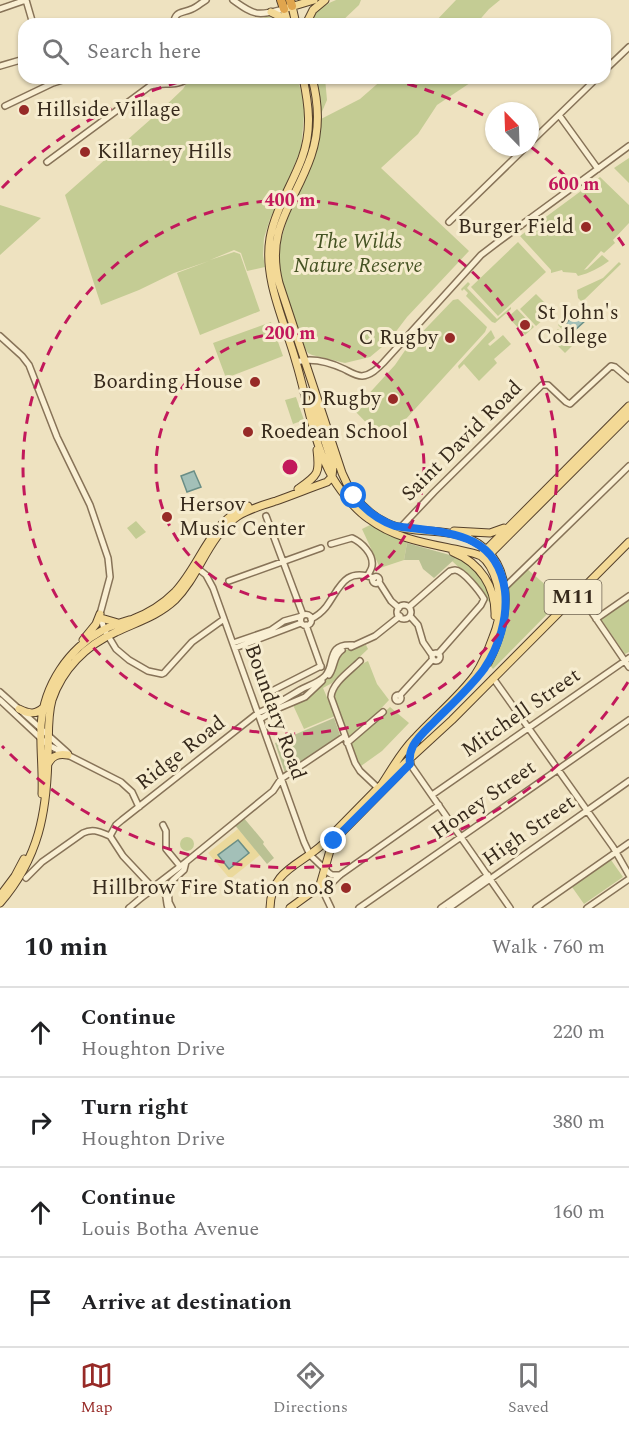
<!DOCTYPE html>
<meta charset="utf-8">
<style>
body{margin:0;font-family:Spectral,serif;background:#f2f2f2;color:#202124}
.compass{position:absolute;left:485px;top:102px;width:54px;height:54px;border-radius:50%;background:#fff;box-shadow:0 2px 4px #0004;rotate:337deg}
.stop{position:absolute;width:18px;height:18px;margin:-14px;border:4px solid #1a73e8;border-radius:50%;background:#fff}
.stop.end{background:#1a73e8;border-color:#fff;box-shadow:0 2px 6px #0008}
.list{margin:0;padding:0;list-style:none}
h2{display:flex;justify-content:space-between;align-items:center;height:78px;margin:0;padding:0 24px;font-size:26px}
h2 small{font-size:20px;font-weight:400;color:#757577}
.list li{display:grid;grid-template-columns:39px 1fr auto;gap:18px;align-items:center;box-sizing:border-box;height:90px;padding:0 24px;border-top:2px solid #e0e0e0}
.list b{display:block;font-size:22px;white-space:nowrap}
.list p{margin:0;font-size:20px;white-space:nowrap;color:#757577}
.list em{font-size:20px;font-style:normal;color:#757577}
.icon{flex:none;width:33px;height:33px;fill:none;stroke:currentColor;stroke-width:2;stroke-linecap:round;stroke-linejoin:round}
.map{position:relative;flex:none;width:629px;height:908px;overflow:hidden}
.search{position:absolute;background:#fff;box-shadow:0 2px 4px #0004;left:18px;right:18px;top:18px;height:66px;display:flex;align-items:center;gap:15px;box-sizing:border-box;padding:0 21px;border-radius:18px;color:#757577;font-size:22px}
.sheet{height:438px;background:#fff}
nav{display:flex;justify-content:space-around;align-items:center;box-sizing:border-box;height:84px;border-top:2px solid #e0e0e0;background:#fff;font-size:16px;color:#757577}
nav a{display:grid;justify-items:center;gap:3px}
nav .on{color:#972a27}
.map>svg:first-child{display:block}
.green{fill:#c4cc94}
.sand{fill:#ebd99c}
.cemetery{fill:#bac193}
.water{fill:#a3c0b8;stroke:#6a8e86;stroke-width:1.5}
.lines{fill:none;stroke-linecap:round;stroke-linejoin:round}
.minor-casing{stroke:#877358;stroke-width:8}
.major-casing{stroke:#55412c;stroke-width:9}
.highway-casing{stroke:#55412c;stroke-width:10}
.minor{stroke:#f9efd3;stroke-width:5}
.major{stroke:#f3d996;stroke-width:7}
.highway{stroke:#e0a54e;stroke-width:8}
.route{stroke:#1a73e8;stroke-width:8}
.ring{fill:none;stroke:#c2185b;stroke-width:3;stroke-dasharray:10 8}
.poi-dot{fill:#972a27;stroke:#f6eccf;stroke-width:2}
.labels{text-anchor:middle;dominant-baseline:central;stroke-width:6;stroke-linejoin:round;paint-order:stroke}
.shield{fill:#f6eccf;stroke:#706452;stroke-width:1.5}
.shield-label{font-size:20px;font-weight:bold;fill:#372a1c}
.poi-label{font-size:21px;fill:#372a1c;stroke:#f6eccf;text-anchor:start}
.park-label{font-size:21px;font-style:italic;fill:#455323;stroke:#f6eccf}
.street-label{font-size:21px;fill:#372a1c;stroke:#f6eccf}
.centre{fill:#c2185b;stroke:#f6eccf;stroke-width:3}
.ring-label{font-size:18px;text-anchor:middle;font-weight:bold;fill:#c2185b;stroke:#f6eccf;stroke-width:6;stroke-linejoin:round;paint-order:stroke}
</style>
<div class="map">
<svg width="629" height="908" viewBox="0 0 629 908">
<rect width="100%" height="100%" fill="#eee2c0"/>
<path class="green" d="M336,0H361L359,5L339,24H309C316,11 323,5 336,0Z
M456,0H500L489,9L476,24H433Z
M266,17L279,18L282,24H242C251,18 256,21 266,17Z
M190,78H297L305,104L301,149L286,186L270,219L264,238L263,255L265,267L247,271L241,253L234,250L210,260L234,252L240,254L260,311L200,335L177,273L209,261L174,273L139,290L101,305L65,195L160,111L183,89Z
M315,78H325L327,100L321,114Z
M384,78H476L473,81L437,105L418,134L381,168L469,251L407,317L388,342L370,357L345,363L312,355L308,353L305,348L282,280L279,267V254L281,240L287,220L311,165L321,119L360,99Z
M629,158V183L614,168Z
M600,177L629,205V223L613,240L615,243L604,253L601,251L584,270L587,269L602,255L609,261C599,268 590,273 578,276L576,273L563,272L562,270L551,273V270L520,236Z
M0,205L41,218L0,255Z
M518,242L546,272L498,316L471,287Z
M619,262L621,264L582,302L578,298L577,290L603,278Z
M468,282L470,284L467,288L497,319L511,307V309L495,323L492,322L466,296L468,293L464,289L462,291L461,289Z
M536,294L553,311L536,326L520,309Z
M458,299L487,327L485,332L405,420L384,441L354,410L395,365L406,349L453,300Z
M576,307L577,308L563,322L576,336L572,340L558,325Z
M517,309L534,327L525,335L508,317Z
M271,322L283,356L226,378L213,343Z
M558,329L573,345L565,353L549,337Z
M491,330L495,338L488,344L490,346L503,335L511,344L494,359L497,363L479,381L464,364L459,369L458,366Z
M296,397L304,420L293,424L285,400Z
M136,521L146,532L136,539L127,528Z
M370,525L407,543L404,560L380,568L362,529Z
M457,557L474,568L488,591L491,603L488,601L481,588L452,561Z
M526,568L562,599L493,669L488,663C496,648 505,632 508,614C510,606 505,598 508,591C510,583 521,574 526,568Z
M629,599V652L625,654L601,619Z
M366,645L368,649L332,683L323,688L335,716L304,729L293,705L330,676L338,655L341,651Z
M368,661L377,684L389,700L371,719L348,739L333,696C337,685 357,665 368,661Z
M390,707L409,723L382,751L361,766L353,755L351,743Z
M180 844a7 7 0 1 1 14 0a7 7 0 1 1-14 0Z
M611,860L623,877L584,904L572,887Z"/>
<path class="sand" d="M238,829L260,855L230,879L208,853Z"/>
<path class="cemetery" d="M407,543L457,557L434,578L423,569L419,560H404Z
M334,718L340,735L285,773L275,743Z
M243,817L264,842L263,844L274,858L267,864L234,824Z"/>
<path class="water" d="M578,311L586,320L574,331L566,323Z
M194,471L201,487L187,492L181,476Z
M238,840L249,853L229,869L218,855Z"/>
<g class="lines">
<g class="minor-casing">
<path id="minor" d="M233,0C255,16 257,16 284,9
M0,9L26,0L33,24
M173,24C176,10 181,14 192,9C197,7 201,3 206,0
M0,66L24,59
M605,70L629,47
M5,106L53,83L69,78
M559,115L598,169
M530,143L597,78
M47,162L150,86C163,82 178,87 188,78
M449,222L526,147
M0,336L22,356L29,365L57,437L90,505L108,558L110,577L100,614L104,629L116,649L129,660L148,671L162,674L164,673L192,642L224,619
M296,362C313,357 329,362 344,369C350,372 356,376 362,376C371,375 377,369 383,363L481,255L498,242L629,146
M266,516L303,615
M401,527L434,492L542,385H548L566,402L570,404L611,366L615,367L629,379
M331,544L352,538C361,542 374,554 372,566C372,568 369,573 368,575
M196,567L206,575L213,588L304,842L310,855L329,873L332,875H340
M372.5 580a3.5 3.5 0 1 1 7 0a3.5 3.5 0 1 1-7 0Z
M229,581L321,548
M379,582L391,601L399,608
M503,589L629,466
M578,592L629,667
M397 612a7 7 0 1 1 14 0a7 7 0 1 1-14 0Z
M409,607L450,571C451,571 453,570 455,570C463,570 480,592 484,599L481,605L438,654
M300.5 620a5.5 5.5 0 1 1 11 0a5.5 5.5 0 1 1-11 0Z
M410,616L418,625L423,642L432,655
M311,619C317,616 322,612 326,607C340,588 344,567 374,578
M596,619L629,596
M306,625L321,667
M233,643L271,630L284,621L302,616
M351,647L375,636L400,616
M235,648L301,623
M432 657a4 4 0 1 1 8 0a4 4 0 1 1-8 0Z
M360,661C350,671 332,683 331,697L355,763L360,771L378,788
M329,675C335,667 333,656 342,650
M493,678L613,847L629,875
M0,692L68,753
M266,694L321,666
M395 698a3 3 0 1 1 6 0a3 3 0 1 1-6 0Z
M400,695L433,659
M0,700L48,745L121,782L132,792L139,807
M260,719L279,708L305,697L322,681
M347,743L383,712
M410,764L510,908
M432,795L629,658
M163,825L166,831V849L180,866
M110,836L116,825L122,820L258,713C273,707 285,699 300,690C307,686 318,683 325,676C336,665 325,643 353,645
M110,836L123,856L154,889
M26,878L42,862L83,833C93,828 100,832 110,836
M156,885L186,862L273,791L281,779L345,736
M155,886H163L168,888L169,902L172,908
M166,889L173,880L184,870L186,862
M322,889L331,908
M323,890L330,885L340,875L439,805
M129,908C136,903 160,878 165,894C167,898 166,903 168,908
M359,908L629,720
M441,908L488,875
M449,908L629,781
M536,908L629,843
M587,908L629,879"/>
</g>
<g class="major-casing">
<path id="major" d="M292,6L296,24
M271,12L279,16L286,24
M288,24L284,9L314,0
M306,24L313,10L325,0
M303,78C309,105 312,131 302,158C292,185 275,210 270,238C263,280 285,322 296,362C307,398 312,437 329,471C337,487 354,509 369,519C394,538 425,543 454,549C463,551 472,552 481,556C490,562 494,573 497,583C502,601 500,620 493,637C488,651 483,663 475,675C458,698 434,717 414,739C401,752 392,769 382,784
M312,78C319,104 320,130 311,156C295,203 265,228 279,283L342,473C351,495 365,513 387,523C408,533 437,529 459,535C519,552 511,620 488,663
M313,393L315,411L333,466L332,477
M298,489C318,475 320,474 317,450
M454,531L490,533L504,528
M453,552C480,563 496,587 495,616
M483,553L629,406
M487,557L629,415
M101,618L118,623
M83,640L96,624L100,614
M19,709C29,714 36,715 44,707
M48,764C52,756 58,753 68,755
M410,764V752L417,740
M42,794C43,771 40,748 41,725C44,685 68,649 103,630C112,625 123,622 133,619C149,613 163,604 175,592C202,563 209,522 248,506
M0,896L15,876L24,859
M0,903C39,858 47,812 48,755C49,736 47,718 52,700C62,670 86,645 116,632C137,622 158,616 175,600C200,575 208,536 238,516C249,509 263,505 276,501C293,495 310,488 327,482L332,477
M270,908C271,870 299,866 323,844L379,787L452,720L629,542
M290,908L312,892L320,885L331,847L338,836L399,774"/>
</g>
<g class="highway-casing">
<path id="highway" d="M281,0L284,9
M290,0L292,6"/>
</g>
<use href="#minor" class="minor"/>
<use href="#major" class="major"/>
<use href="#highway" class="highway"/>
</g>
<g class="lines">
<path class="route" d="M334,841L338,836L410,764C409,757 410,752 413,746C418,737 426,730 434,722C451,705 470,688 484,669C499,647 508,618 505,591C497,529 442,533 395,526C378,520 365,510 354,496"/>
</g>
<g class="ring">
<circle cx="290" cy="467" r="134"/>
<circle cx="290" cy="467" r="267"/>
<path d="M628 682A401 401 0 0 1 2 746M2 188A401 401 0 0 1 190 79M390 79A401 401 0 0 1 494 121M531 147A401 401 0 0 1 628 252"/>
</g>
<g class="poi-dot">
<circle cx="24" cy="110" r="6"/>
<circle cx="85" cy="152" r="6"/>
<circle cx="586" cy="227" r="6"/>
<circle cx="525" cy="325" r="6"/>
<circle cx="450" cy="338" r="6"/>
<circle cx="255" cy="382" r="6"/>
<circle cx="393" cy="399" r="6"/>
<circle cx="248" cy="432" r="6"/>
<circle cx="167" cy="517" r="6"/>
<circle cx="346" cy="888" r="6"/>
</g>
<g class="labels">
<rect class="shield" x="544.5" y="580" width="57" height="34" rx="4.5"/>
<g class="shield-label">
<text x="573" y="597">M11</text>
</g>
<g class="poi-label">
<text x="36" y="110">Hillside Village</text>
<text x="97" y="152">Killarney Hills</text>
<text x="574" y="227" text-anchor="end">Burger Field</text>
<text x="537" y="313">St John's<tspan x="537" dy="24">College</tspan></text>
<text x="438" y="338" text-anchor="end">C Rugby</text>
<text x="243" y="382" text-anchor="end">Boarding House</text>
<text x="381" y="399" text-anchor="end">D Rugby</text>
<text x="260" y="432">Roedean School</text>
<text x="179" y="505">Hersov<tspan x="179" dy="24">Music Center</tspan></text>
<text x="334" y="888" text-anchor="end">Hillbrow Fire Station no.8</text>
</g>
<g class="park-label">
<text x="358" y="242">The Wilds<tspan x="358" dy="24">Nature Reserve</tspan></text>
</g>
<g class="street-label">
<text transform="translate(462 441) rotate(-45)">Saint David Road</text>
<text transform="translate(275 712) rotate(70)">Boundary Road</text>
<text transform="translate(521 713) rotate(-35)">Mitchell Street</text>
<text transform="translate(181 753) rotate(-38)">Ridge Road</text>
<text transform="translate(484 800) rotate(-35)">Honey Street</text>
<text transform="translate(529 831) rotate(-35)">High Street</text>
</g>
</g>
<circle cx="290" cy="467" r="9" class="centre"/>
<g class="ring-label">
<text x="574" y="190">600 m</text>
<text x="290" y="206">400 m</text>
<text x="290" y="339">200 m</text>
</g>
</svg>
<svg class="compass" viewBox="-18 -18 36 36"><path d="M0-13l5 13h-10z" fill="#e53935"/><path d="M0 13l5-13h-10z" fill="#757577"/></svg>
<div class="stop" style="left:354px;top:496px"></div>
<div class="stop end" style="left:334px;top:841px"></div>
<div class="search"><svg class="icon" aria-label="search" viewBox="0 0 24 24"><circle cx="10" cy="10" r="6"/><path d="M15 15l6 6"/></svg>Search here</div>
</div>
<section class="sheet">
<h2>10 min<small>Walk · 760 m</small></h2>
<ul class="list">
<li><svg class="icon" aria-label="ahead" viewBox="0 0 24 24"><path d="M12 20V5M6 11l6-6 6 6"/></svg><div><b>Continue</b><p>Houghton Drive</p></div><em>220 m</em></li>
<li><svg class="icon" aria-label="right" viewBox="0 0 24 24"><path d="M7 20v-9h11M14 6l5 5-5 5"/></svg><div><b>Turn right</b><p>Houghton Drive</p></div><em>380 m</em></li>
<li><svg class="icon" aria-label="ahead" viewBox="0 0 24 24"><path d="M12 20V5M6 11l6-6 6 6"/></svg><div><b>Continue</b><p>Louis Botha Avenue</p></div><em>160 m</em></li>
<li><svg class="icon" aria-label="arrive" viewBox="0 0 24 24"><path d="M6 21V4h12l-3 4 3 4H6"/></svg><div><b>Arrive at destination</b></div></li>
</ul>
</section>
<nav>
<a class="on"><svg class="icon" aria-label="map" viewBox="0 0 24 24"><path d="M3 6l6-2 6 2 6-2v14l-6 2-6-2-6 2zM9 4v14M15 6v14"/></svg>Map</a>
<a><svg class="icon" aria-label="directions" viewBox="0 0 24 24"><path d="M12 3l9 9-9 9-9-9zM9 14v-3h6M13 9l2 2-2 2"/></svg>Directions</a>
<a><svg class="icon" aria-label="saved" viewBox="0 0 24 24"><path d="M7 4h10v16l-5-4-5 4z"/></svg>Saved</a>
</nav>
